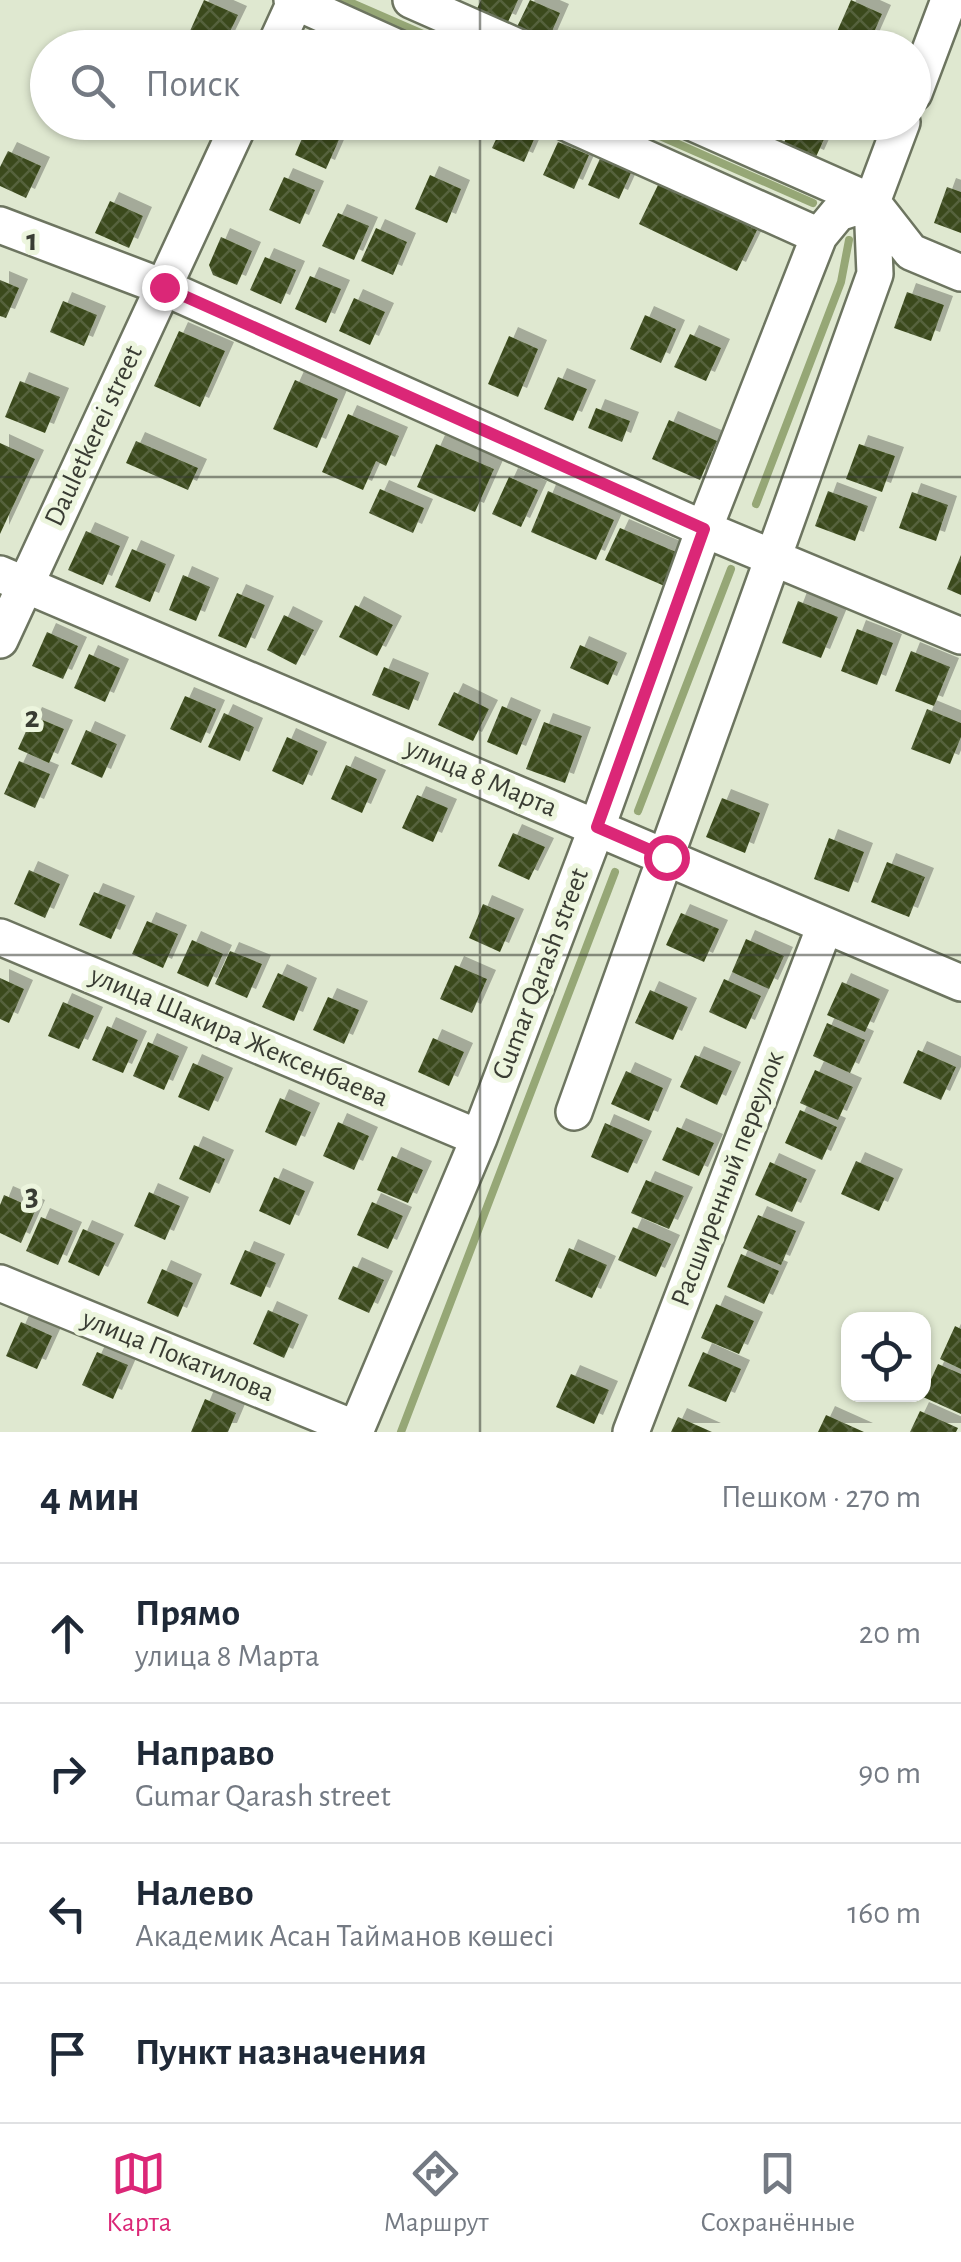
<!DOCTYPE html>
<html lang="ru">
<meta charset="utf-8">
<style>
body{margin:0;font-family:"Alegreya Sans",sans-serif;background:#f6f6f7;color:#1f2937}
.controls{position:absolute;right:30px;bottom:30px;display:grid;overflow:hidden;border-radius:20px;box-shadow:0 2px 8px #0004}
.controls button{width:90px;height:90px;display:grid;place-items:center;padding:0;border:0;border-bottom:2px solid #e0e1e3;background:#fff;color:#1f2937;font:50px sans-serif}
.stop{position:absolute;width:30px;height:30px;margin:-22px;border:8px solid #db2777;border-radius:50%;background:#fff}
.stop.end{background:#db2777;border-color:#fff;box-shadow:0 2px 10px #0008}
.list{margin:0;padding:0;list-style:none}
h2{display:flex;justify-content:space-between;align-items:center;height:130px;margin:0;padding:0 40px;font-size:42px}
h2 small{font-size:32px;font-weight:400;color:#747a83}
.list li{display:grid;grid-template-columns:65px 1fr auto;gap:30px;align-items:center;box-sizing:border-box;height:140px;padding:0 40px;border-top:2px solid #e0e1e3}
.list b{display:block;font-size:38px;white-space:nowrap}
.list p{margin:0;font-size:32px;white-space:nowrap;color:#747a83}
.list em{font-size:32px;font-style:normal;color:#747a83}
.icon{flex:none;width:55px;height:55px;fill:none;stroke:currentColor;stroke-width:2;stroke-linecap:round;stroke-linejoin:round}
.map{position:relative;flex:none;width:961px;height:1432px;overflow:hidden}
.search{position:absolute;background:#fff;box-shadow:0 2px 8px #0004;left:30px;right:30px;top:30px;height:110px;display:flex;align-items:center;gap:25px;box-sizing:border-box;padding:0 35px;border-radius:55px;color:#747a83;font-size:38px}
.sheet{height:690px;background:#fff}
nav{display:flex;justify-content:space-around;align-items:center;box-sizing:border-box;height:140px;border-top:2px solid #e0e1e3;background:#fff;font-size:28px;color:#747a83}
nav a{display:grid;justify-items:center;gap:5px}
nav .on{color:#db2777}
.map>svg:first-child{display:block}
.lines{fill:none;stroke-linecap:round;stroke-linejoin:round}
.stream{stroke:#96a776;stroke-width:8}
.building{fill:url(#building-cross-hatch);filter:url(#shadow)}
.minor-casing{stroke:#6d7560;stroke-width:40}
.minor{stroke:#fff;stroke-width:35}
.route{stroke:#db2777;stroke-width:12}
.grid{fill:none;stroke:#393c33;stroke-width:2.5;stroke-opacity:0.55}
.labels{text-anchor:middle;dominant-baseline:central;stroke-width:10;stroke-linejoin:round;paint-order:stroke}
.street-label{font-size:28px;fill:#393c33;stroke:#ecf5dd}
.grid-label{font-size:32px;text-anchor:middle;font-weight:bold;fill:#393c33;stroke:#ecf5dd;stroke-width:10;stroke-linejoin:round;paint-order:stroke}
</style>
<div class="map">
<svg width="961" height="1432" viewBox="0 0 961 1432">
<defs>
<pattern id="building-cross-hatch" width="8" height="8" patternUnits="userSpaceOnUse" patternTransform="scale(2.5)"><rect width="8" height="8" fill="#3b4a1c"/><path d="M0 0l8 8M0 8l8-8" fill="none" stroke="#56623d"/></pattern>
<filter id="shadow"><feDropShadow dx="9" dy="-9" stdDeviation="0" flood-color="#0004"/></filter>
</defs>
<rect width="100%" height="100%" fill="#dfe8d0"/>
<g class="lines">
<path class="stream" d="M345,0L455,48
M628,122L813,203
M756,504L841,282L849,240
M638,811L731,569
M401,1432L615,872"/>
</g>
<path class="building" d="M204,0L238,15L223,46L190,31Z
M481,0H518L507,24L476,11Z
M530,0L560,13L545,47L514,33Z
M851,0L882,14L867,48L836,34Z
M311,28L342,42L340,48H302Z
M309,122L341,135L326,169L295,155Z
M504,122H526L539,128L524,162L492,148Z
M793,122L830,126L815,159L783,145Z
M558,142L589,155L574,189L543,175Z
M8,151L41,166L26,198L0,186V167Z
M603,152L634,166L619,199L588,185Z
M430,175L461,189L447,223L415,209Z
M284,177L315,190L300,224L269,210Z
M659,183L757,230L737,271L639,224Z
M947,187L961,192V233L934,223Z
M110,201L143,216L129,248L95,233Z
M338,213L369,226L354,260L322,246Z
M376,228L407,242L393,275L361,261Z
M221,237L252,251L237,285L213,275L209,265Z
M265,257L296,270L281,304L250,290Z
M310,276L341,289L326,323L295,309Z
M0,280L19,288L6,318L0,316Z
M907,292L944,305L931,341L894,328Z
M354,298L385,312L370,345L339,331Z
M63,301L97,315L84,346L50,332Z
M645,315L676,329L661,363L630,349Z
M179,331L225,351L200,407L154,386Z
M690,334L721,348L706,381L674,367Z
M509,336L538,349L518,397L488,384Z
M558,377L587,389L573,421L544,409Z
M295,380L338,399L317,448L273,429Z
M20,381L60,397L45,433L5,417Z
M596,408L630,421L622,442L588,428Z
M348,414L399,436L386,466L376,461L363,490L322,472Z
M669,420L717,441L700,480L652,459Z
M136,441L198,468L188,490L126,463Z
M0,443L35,459L0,534Z
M436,444L494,469L475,512L417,487Z
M859,444L895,456L882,492L846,479Z
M509,477L538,490L521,527L492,514Z
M380,489L424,508L413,533L369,513Z
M548,491L614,520L596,560L531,532Z
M828,491L868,506L855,541L815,526Z
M912,492L948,505L936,541L899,528Z
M620,528L683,555L669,588L605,560Z
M86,531L120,546L103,585L68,570Z
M132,549L166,564L150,602L115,587Z
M961,555V595L947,589Z
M183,575L210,587L196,621L169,610Z
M237,593L265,605L246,648L218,636Z
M798,601L838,617L821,658L782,643Z
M355,605L393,625L377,656L339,637Z
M284,615L314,630L296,665L267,650Z
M857,629L893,643L877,685L841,671Z
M47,632L78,646L63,679L32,666Z
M580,645L618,662L608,685L570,668Z
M911,651L950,667L934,706L895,691Z
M89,654L120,668L105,702L74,688Z
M384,667L420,682L409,710L372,695Z
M454,692L489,709L473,741L438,725Z
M185,696L216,709L201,743L170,729Z
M502,706L532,719L517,755L487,742Z
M927,709L961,723V737L950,764L911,749Z
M224,713L254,727L240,761L208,747Z
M33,716L64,729L49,763L18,749Z
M544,722L582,736L565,783L526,769Z
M86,730L117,744L102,778L71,764Z
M287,737L318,751L303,785L272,771Z
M19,761L50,774L35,808L4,794Z
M346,765L377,779L362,813L331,799Z
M417,795L448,808L433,842L402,828Z
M722,798L760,813L745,853L706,837Z
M513,833L545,847L529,880L498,866Z
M829,838L864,852L849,892L814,879Z
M887,862L925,877L909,917L871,902Z
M29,870L60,884L45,918L14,904Z
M94,892L126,905L111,939L79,925Z
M483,904L515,918L500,952L469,938Z
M681,913L719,929L704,962L666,945Z
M147,921L178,934L163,968L132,954Z
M746,939L784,956L769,989L732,972Z
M192,940L223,954L208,987L177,973Z
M230,951L262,964L247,998L215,984Z
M455,965L487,979L472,1013L440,999Z
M278,973L308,987L294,1021L262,1007Z
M0,978L24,989L9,1023L0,1019Z
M724,979L761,996L746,1029L709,1012Z
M842,982L880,999L865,1032L827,1015Z
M650,990L688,1007L673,1040L635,1023Z
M328,997L359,1010L344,1044L313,1030Z
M63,1002L94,1016L79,1049L48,1036Z
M827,1023L865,1040L850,1073L813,1056Z
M107,1026L138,1040L123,1073L92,1060Z
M433,1038L464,1052L449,1086L418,1072Z
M148,1042L179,1056L164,1090L133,1076Z
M918,1050L956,1067L941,1100L903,1083Z
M695,1055L732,1071L717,1105L680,1087Z
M193,1063L224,1077L209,1111L178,1097Z
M815,1070L853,1087L838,1120L800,1103Z
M626,1071L663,1088L649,1121L611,1104Z
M280,1098L311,1112L296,1146L265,1132Z
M800,1110L837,1127L822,1160L785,1143Z
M338,1122L369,1136L354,1170L323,1156Z
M605,1123L643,1140L628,1173L591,1157Z
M677,1127L714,1143L699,1176L662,1160Z
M194,1145L225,1159L210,1193L179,1179Z
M392,1156L423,1170L408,1203L377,1190Z
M856,1161L894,1178L879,1211L841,1194Z
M770,1162L807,1179L792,1212L755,1195Z
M274,1177L305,1191L290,1225L259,1211Z
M646,1180L684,1196L669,1229L631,1213Z
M149,1192L180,1206L165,1240L134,1226Z
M4,1195L36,1209L21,1243L0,1233V1205Z
M372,1202L403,1216L388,1249L357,1235Z
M758,1215L796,1231L781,1265L743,1248Z
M41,1217L73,1231L58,1265L26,1251Z
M633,1227L671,1244L656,1277L618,1260Z
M83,1229L115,1243L99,1276L68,1262Z
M569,1248L607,1265L592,1298L555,1281Z
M245,1250L276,1263L261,1297L230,1284Z
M741,1254L779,1271L764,1304L727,1287Z
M353,1266L384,1280L369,1313L338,1299Z
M162,1269L193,1283L178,1317L147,1303Z
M716,1304L754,1321L739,1354L701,1338Z
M268,1310L299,1324L284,1358L253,1344Z
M21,1322L52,1336L37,1369L6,1356Z
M955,1326L961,1329V1369L940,1359Z
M97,1352L128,1365L113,1399L82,1385Z
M703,1352L741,1369L726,1402L688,1386Z
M938,1364L961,1374V1414L923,1397Z
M571,1374L609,1390L594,1424L556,1407Z
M205,1399L236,1413L228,1432H191Z
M920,1411L958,1428L956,1432H910Z
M826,1415L864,1432H818Z
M678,1417L712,1432H671Z"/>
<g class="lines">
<g class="minor-casing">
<path id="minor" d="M292,0L398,48
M411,0L520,48
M274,48L296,0
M914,93L949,0
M565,122L819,236
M691,122L872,202L911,252L961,273
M0,225L163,287L704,529L961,636
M0,574L961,983
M0,640L240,122
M0,937L479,1138
M574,1112L875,274L872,202L902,122
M0,1283L356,1429
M355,1432L479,1138L597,827L704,529L819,236L838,213L872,202
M631,1432L825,926"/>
</g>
<use href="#minor" class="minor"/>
</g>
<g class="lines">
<path class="route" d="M164,287L704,529L597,827L666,857"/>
</g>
<path class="grid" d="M480,0V48M480,122V1432M0,477H961M0,955H961"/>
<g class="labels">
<g class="street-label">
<text transform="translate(94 436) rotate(-65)">Dauletkerei street</text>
<text transform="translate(481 778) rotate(23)">улица 8 Марта</text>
<text transform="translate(541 974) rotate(-69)">Gumar Qarash street</text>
<text transform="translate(239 1037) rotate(23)">улица Шакира Жексенбаева</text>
<text transform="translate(728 1179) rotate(-69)">Расширенный переулок</text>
<text transform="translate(178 1356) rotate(22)">улица Покатилова</text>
</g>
</g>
<g class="grid-label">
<text x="32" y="250">1</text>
<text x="32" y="727">2</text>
<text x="32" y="1205">3</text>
</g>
</svg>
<div class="controls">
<button><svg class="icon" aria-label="locate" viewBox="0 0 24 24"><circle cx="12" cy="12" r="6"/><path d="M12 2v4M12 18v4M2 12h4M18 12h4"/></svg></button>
</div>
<div class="stop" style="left:666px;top:857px"></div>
<div class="stop end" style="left:164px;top:287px"></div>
<div class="search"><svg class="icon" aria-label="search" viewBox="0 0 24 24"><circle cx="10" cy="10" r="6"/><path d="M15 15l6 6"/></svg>Поиск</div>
</div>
<section class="sheet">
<h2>4 мин<small>Пешком · 270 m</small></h2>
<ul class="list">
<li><svg class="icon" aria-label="ahead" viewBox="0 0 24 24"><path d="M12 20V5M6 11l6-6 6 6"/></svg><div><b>Прямо</b><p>улица 8 Марта</p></div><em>20 m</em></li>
<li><svg class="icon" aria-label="right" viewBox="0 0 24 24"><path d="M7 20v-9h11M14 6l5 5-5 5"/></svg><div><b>Направо</b><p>Gumar Qarash street</p></div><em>90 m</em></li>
<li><svg class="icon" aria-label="left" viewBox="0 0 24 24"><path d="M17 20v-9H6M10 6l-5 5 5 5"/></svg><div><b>Налево</b><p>Академик Асан Тайманов көшесі</p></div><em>160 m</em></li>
<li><svg class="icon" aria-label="arrive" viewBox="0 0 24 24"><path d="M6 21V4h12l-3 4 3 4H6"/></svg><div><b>Пункт назначения</b></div></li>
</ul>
</section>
<nav>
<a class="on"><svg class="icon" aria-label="map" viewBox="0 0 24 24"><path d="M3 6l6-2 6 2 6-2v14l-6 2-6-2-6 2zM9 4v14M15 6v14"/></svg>Карта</a>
<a><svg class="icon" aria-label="directions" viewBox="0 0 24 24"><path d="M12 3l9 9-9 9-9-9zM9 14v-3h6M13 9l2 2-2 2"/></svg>Маршрут</a>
<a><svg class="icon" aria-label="saved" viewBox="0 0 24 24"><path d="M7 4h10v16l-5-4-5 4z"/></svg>Сохранённые</a>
</nav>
